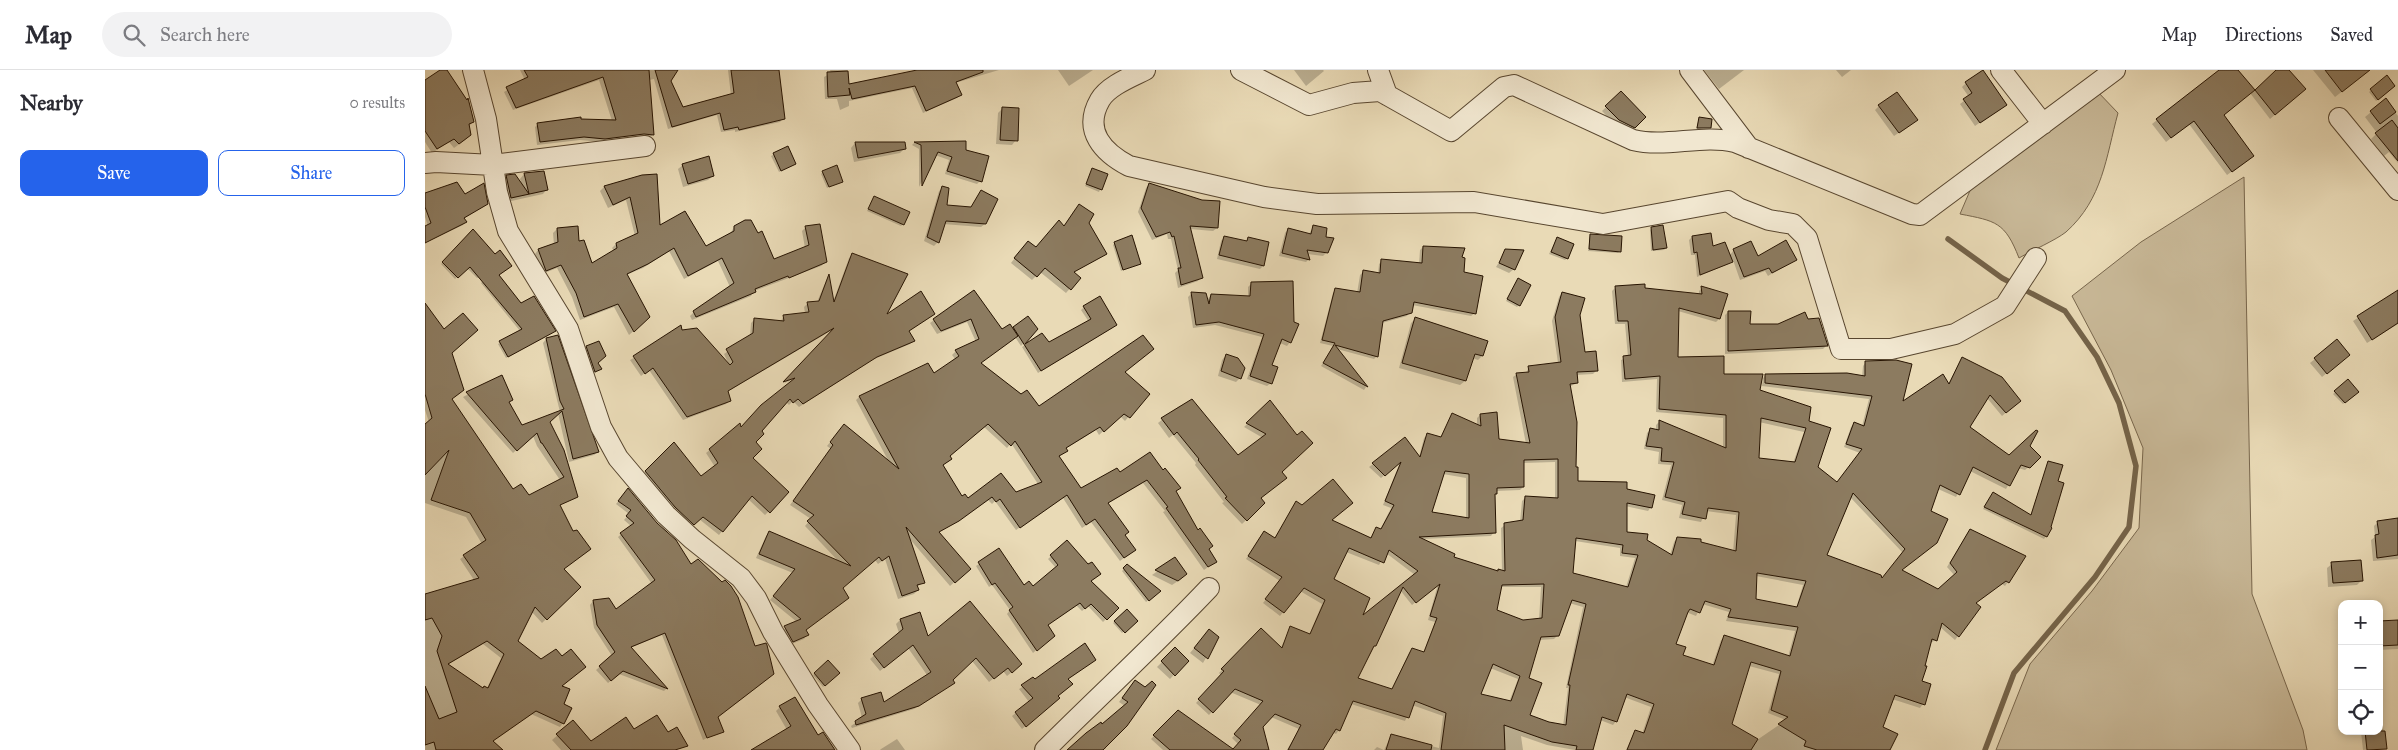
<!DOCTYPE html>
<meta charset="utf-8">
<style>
body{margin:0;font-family:"IM FELL Great Primer",serif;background:#f2f2f3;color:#2b2b33}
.controls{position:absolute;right:15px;bottom:15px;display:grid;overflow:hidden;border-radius:10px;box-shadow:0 2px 8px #0003}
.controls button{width:45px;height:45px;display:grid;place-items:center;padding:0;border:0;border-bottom:1px solid #e1e1e2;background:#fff;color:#2b2b33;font:25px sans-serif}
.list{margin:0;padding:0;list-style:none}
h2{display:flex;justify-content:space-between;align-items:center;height:65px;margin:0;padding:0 20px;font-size:21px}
h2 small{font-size:16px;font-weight:400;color:#7c7c81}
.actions{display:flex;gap:10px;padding:15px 20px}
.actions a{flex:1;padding:11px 0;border:1px solid #2563eb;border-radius:10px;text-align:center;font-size:18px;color:#2563eb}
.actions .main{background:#2563eb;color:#fff}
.icon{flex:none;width:28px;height:28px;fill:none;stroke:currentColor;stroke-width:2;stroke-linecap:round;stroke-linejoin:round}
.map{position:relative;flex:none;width:1973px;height:680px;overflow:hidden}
header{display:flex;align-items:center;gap:30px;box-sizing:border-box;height:70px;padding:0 25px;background:#fff;border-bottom:1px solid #e1e1e2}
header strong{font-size:24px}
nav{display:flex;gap:28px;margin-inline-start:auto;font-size:18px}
.search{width:350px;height:45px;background:#f2f2f3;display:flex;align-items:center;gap:12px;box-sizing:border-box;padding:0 18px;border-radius:28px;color:#7c7c81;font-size:19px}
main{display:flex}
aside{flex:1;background:#fff}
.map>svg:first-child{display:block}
.green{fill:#c8b897;stroke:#78664c}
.shadow{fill:#0003;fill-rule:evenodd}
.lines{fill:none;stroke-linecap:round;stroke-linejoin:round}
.stream{stroke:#746349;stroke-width:5.5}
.building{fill:#8c7b60;stroke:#271402;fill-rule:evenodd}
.street-casing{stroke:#58462f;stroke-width:22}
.street{stroke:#f1e7d0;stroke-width:20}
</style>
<header>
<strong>Map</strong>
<div class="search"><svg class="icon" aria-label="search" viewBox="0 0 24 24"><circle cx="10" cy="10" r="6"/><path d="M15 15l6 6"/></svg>Search here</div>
<nav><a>Map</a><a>Directions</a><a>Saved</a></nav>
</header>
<main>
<aside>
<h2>Nearby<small>0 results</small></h2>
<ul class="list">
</ul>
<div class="actions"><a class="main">Save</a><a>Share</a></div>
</aside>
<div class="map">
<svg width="1973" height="680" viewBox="0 0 1973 680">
<rect width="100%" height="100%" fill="#e9dab6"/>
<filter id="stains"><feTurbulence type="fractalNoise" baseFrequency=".004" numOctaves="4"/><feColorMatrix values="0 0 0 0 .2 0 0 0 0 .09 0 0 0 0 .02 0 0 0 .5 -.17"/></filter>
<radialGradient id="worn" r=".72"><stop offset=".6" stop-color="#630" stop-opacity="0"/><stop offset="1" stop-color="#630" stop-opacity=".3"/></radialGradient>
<path class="green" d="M1671,20L1693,43C1681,87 1678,129 1641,162C1631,170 1606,181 1594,188C1580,152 1571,151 1535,144L1553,102Z
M1819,107L1827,524L1878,660L1882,680H1571L1605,594L1667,521L1714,458L1718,378L1686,300L1647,226L1716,172Z"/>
<path class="shadow" d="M18,0H21L48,52L43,57L45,65L40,70L29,78L24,72L7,83L0,72V14Z
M95,0H251L244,11L257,38L306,26L303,0H352L358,48L355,52L310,62V60L296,62L292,45L243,59L229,9L224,10L228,65L224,68L176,72L155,70L112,75L110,57L113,54L187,51L174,10L88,40L79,22L100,10Z
M405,0H422L423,15L498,0H574L530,13L535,25L532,28L498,43L487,18L424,31V36L415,40L412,29H400L399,7L406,3Z
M633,0H668L644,16Z
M869,0H898L899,1L881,16Z
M1279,0H1319L1294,19Z
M1411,0H1426L1417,7Z
M1795,0H1811L1829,21L1853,0H1863L1875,23L1845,49L1825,23L1798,46L1823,90L1802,105L1764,54L1741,72L1727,54Z
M1888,0H1936L1932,10L1910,27Z
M1962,7L1967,18L1951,31L1944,22Z
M1541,13L1580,35L1550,56L1535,34L1544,27L1537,17Z
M1196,23L1220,47L1205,62L1190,55L1177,41Z
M1961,30L1973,46V93L1964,82L1959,86L1946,69L1952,63L1940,47Z
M1454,36L1487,54L1469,66L1450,40Z
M577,39L591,70L587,75L571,74L573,43Z
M1274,48L1285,57L1271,59Z
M540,72V81L555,111L552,114L520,104L524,90L510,85L494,117V79L487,75L489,73Z
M430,73H479L480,78L475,83L429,92L426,78Z
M363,78L368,95L354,102L346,86Z
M258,95L288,106L283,110L258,117L253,99Z
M667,100L681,105L674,122L660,116Z
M398,102L417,111L402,118L396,104Z
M99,104L122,119L118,124L82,132L78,111L82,106L97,116L95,109Z
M217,107L234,157L280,177L305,164L309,157L349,191L380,178L377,161L381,157L401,192L396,196L329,221L326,226L267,250L265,246L269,242L305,217L293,191L259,209L244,181L218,198L201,205L220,251L204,265L189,237L155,250L147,227L132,198L117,204L110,184L113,180L129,175L128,163L132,159L153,173L166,195L189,181L187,178L191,174L210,166L201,130L183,138L175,121L179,117Z
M724,114L777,131L792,158L788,161L765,159L776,207L773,211L753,218L750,203L753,200L746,169H743L742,164L727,170L713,142L721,118Z
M518,118L521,136L545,138L556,122L560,154L556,157L518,154L513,172L509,176L499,171L514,121Z
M0,124L39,126L62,134L38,149L40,152L38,155L0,173V158L3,156L0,147Z
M449,127L478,154L476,156L442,141Z
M650,139L662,153L680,184L648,203L654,208L641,223L615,202L607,210L586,193L599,176L610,178L638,157Z
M888,157L899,168L902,182L898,186L882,184L884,189L881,192L854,186L860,163L863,159L884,164Z
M1227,158L1241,178L1239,180L1226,181L1225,160Z
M48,161L73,205L96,234L129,261L81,288L73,274L95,261L56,213L68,202L52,208L42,198L30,209L16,194Z
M1165,165L1195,181L1193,183L1163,181Z
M799,167L820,172L824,169L838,196L835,199L792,189L796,171Z
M1267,167L1304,186L1309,180L1332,187L1370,189L1343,206L1340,201L1315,210L1308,190L1303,194L1272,207L1270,185H1266L1264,170Z
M1132,168L1142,188L1140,190L1124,184Z
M690,173L715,193L696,201L688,175Z
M998,177L1036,188L1037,203L1050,243L1046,246L987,235L982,246L957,253L952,286L949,289L912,279L941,317L939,320L896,296L908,276L895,273L908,223L911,220L932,223L935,205L938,202L953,204L954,194L957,191L994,194L995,180Z
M1081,181L1089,199L1084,203L1071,197Z
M428,184L458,247L509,244L483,262L489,271L485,274L447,290L374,337L368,331L364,335L361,332L335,361L326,388L363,422L340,445L323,429L294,465L274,449L265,457L217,405L249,374L275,408L290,397L281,383L314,355L315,359L370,309L359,313L409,259L302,322L305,330L301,334L258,350L224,300L216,306L205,290L256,261L304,295L299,284L325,266L326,253L329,250L355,252L359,246L380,243L379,237L383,233L392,232L403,206L408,232L424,188Z
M1092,211L1094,235L1092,237L1081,231Z
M827,213L865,272L862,276L855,273L846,296V313L842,316L822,309L837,267L790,255L768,258L763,227L766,224L782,230L786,225L823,227V217Z
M1191,217L1274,225V221L1277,218L1294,249L1291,252L1253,241L1252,289L1333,321L1383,352L1391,398L1412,413L1435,383L1419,377L1426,357L1429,354L1437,356L1444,329L1337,316L1338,308L1341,305L1437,307L1438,296L1441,292L1476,334L1523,314L1537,288L1591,334L1577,346L1562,328L1543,358L1584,387L1604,376L1614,387L1600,400L1593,398L1581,419L1545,401L1531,427L1513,419L1476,501L1514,520L1530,506L1522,497L1542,464L1583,512L1580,516L1577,514L1550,533L1555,537L1530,570L1515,557L1511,570L1505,573L1495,612L1498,634L1495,638L1467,629L1457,658L1464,680H1201L1210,661L1217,664L1226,637L1199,627L1191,651L1188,655L1175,650L1166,680H1150L1122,675L1096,666L1098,680H1080L1073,641L1065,680H949L952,677L959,680L966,666L1014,678L1018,646L987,635L980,651L926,634L914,660L911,664L907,662L896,680H862L874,659L846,647L837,657L842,680H808L813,674L807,668L836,635L805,622L784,645L771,633L796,605L794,603L836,560L855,579L866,558L884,565L897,534L875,521L855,546L838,533L855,511L821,489L836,466L849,469L871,433L945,469L951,458L955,460L966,438L958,435L975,392L956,408L944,397L980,369L994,387L999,368L1002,365L1015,368L1027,345L1052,356V348L1055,345L1073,370L1101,374L1088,307L1092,304L1101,303L1104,297L1133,293L1127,251L1134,227L1137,223L1154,245L1159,283L1172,300L1168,304L1151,305L1152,313L1144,317L1152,413L1200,420L1226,437L1223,441L1200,436V463L1221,470L1245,485L1249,472L1252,468L1308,482L1311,445L1281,441L1276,452L1254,448L1257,435L1237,430L1246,395L1233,394L1234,382L1219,379L1222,363L1225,360L1231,361V355L1234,352L1298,378V348L1231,342L1232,309L1197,312L1196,290L1203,287L1200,254H1190L1187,221ZM1334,352L1379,362L1368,393L1332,389ZM1130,392V429L1100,428L1097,431L1095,452L1080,455L1076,458L1077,501L1072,502L1027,488L997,469L1066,466L1069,462L1068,426L1071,421L1095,420L1098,417V393ZM1018,404L1041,408V449L1006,443ZM1425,427L1478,483L1456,510L1400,485ZM1150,471L1195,478V486L1210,488L1201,517L1147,504ZM921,482L954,495L961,483L990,505L935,549L907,509ZM1331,506L1378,515L1371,538L1329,530ZM1013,514L1003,550L1010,552L998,583L987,579L984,583L966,620L932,609L950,575L975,520L987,535ZM1075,517H1116L1114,550L1098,551L1070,540ZM1144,533L1158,537L1141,618H1143L1138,656L1124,654L1104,646L1102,609L1114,570L1129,569L1133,565ZM1277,534L1304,542L1301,551L1370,561L1363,587L1300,567L1296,570L1287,596L1256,586L1249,575L1261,542L1271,546ZM1324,596L1354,604L1343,643L1361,650L1332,670L1306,654ZM1065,598L1093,609L1084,632L1054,625Z
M549,221L577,261L589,258L611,259L596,276L590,267L555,293L614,337L698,302L723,324L700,351L695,346L674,365L671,360L640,379L642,381L633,387L656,420L695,404L725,384L750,422L790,492L779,500L738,442L740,441L718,413L682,434L705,483L695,491L666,452L657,458L638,428L591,460L570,431L567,434L563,430L513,463L541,502L525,516L483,467L498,512L492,517L493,520L489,524L473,529L460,489L453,494L450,490L416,518L380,561L382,565L379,569L364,575L356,561L372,552L345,530L368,503L331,488L341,466L344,462L416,494L380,456L386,449L365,435L406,379L402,376L416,359L465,394L431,330L434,327L508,305L531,290L527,285L531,281L551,272L542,252L512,264L505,253ZM559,357L582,378L586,373L613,414L590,423L543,430L537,428L517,396L526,389L524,386Z
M1972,222L1973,254L1942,273L1928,251Z
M659,237L687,258L613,303L597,277L616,265L623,274L664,252L656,240Z
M1303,242L1324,256L1401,276L1398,279L1300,284V245Z
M991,248L1062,272L1057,286L1053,290L1047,288L1040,311L1035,315L974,298L986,253Z
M0,251L25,283L26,329L87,421L103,427L135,410L112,376L108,366L88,383L38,327L76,307L83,333L96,356L135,342L118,273L121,269L173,382L169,385L144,392L133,343L124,352L151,426L134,436L138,499L154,517L117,553L106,541L92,572L136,617L138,653L135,657L106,644L67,671L76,680H0V525L49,510L35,489L57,474L41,447L0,433V355L4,352L0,340ZM58,574L76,588L62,618L57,619L22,595Z
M162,278L175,299L166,306L158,282Z
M801,285L815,308L811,312L793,306L797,290Z
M1890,289H1919L1897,307L1885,293Z
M1923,311L1932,322L1918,334L1908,324Z
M767,330L813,386L838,368L819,357L845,332L835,429L839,433L817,454L797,433L799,432L770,395L771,393L748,365L744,368L733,353L753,337Z
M1624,393L1621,466L1619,469L1558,439L1566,426L1605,446Z
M200,423L297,661L278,670L237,565L205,578L241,619L239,621L194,604L183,613L171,600L187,586L169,558L165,535L168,531L191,541L227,514L193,467L206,456L199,450L204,444L191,434Z
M1973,450V489L1948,491L1946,470L1950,467L1949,456L1953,452Z
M642,472L665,511L692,538L678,552L663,536L657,541L651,535L622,555L625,568L608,583L582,544L585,540L567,515L564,517L551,496L573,480L599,517L608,518L631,498L623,489Z
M750,489L760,504L756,509L747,515L727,505Z
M1907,494L1936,511L1932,515L1903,517L1902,498Z
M702,496L733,523L721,532L697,501Z
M702,541L711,551L697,563L688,553Z
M475,550L502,568L592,598L582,606L578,601L564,612L547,591L526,610L524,616L489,639L427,658L426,656L437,648L433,633L437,629L458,634L502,605L483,578L455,601L445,589L474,563L471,554Z
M1973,551V579L1954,580V552Z
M780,565L793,567L778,593L765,583Z
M750,579L762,591L745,609L732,597Z
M403,592L413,603L398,617L388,605Z
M1917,603V629H1916V604Z
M642,609L630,632L597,659L587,646L604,632L594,619L609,610Z
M706,616L720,619L679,677L681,679L643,680L700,636L694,632Z
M355,637L393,667L409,680H334L362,660L351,641Z
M753,642L807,680H738L726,669Z
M148,652L166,672L209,661L242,664L261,676L251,680H136L127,670Z
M1958,655L1960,678L1938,680L1936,662L1954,661V656Z
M472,669L480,680H455L456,679Z"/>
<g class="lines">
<path class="stream" d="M1523,169L1577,208L1640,241L1672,287L1694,333L1711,396L1704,457L1670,507L1589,603L1560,680"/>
</g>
<path class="building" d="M15,0H22L42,30L43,28L49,52L44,54L46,65L34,74L29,69L12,79L0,61V10Z
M99,0H224L229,65L219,64L180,69L159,67L115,72L112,53L156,47V49L191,50L178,7L91,38L81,17L103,7Z
M230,0H253L246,11L258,37L309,23L306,0H354L360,49L314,60L313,57L299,60L295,43L247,57Z
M492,0H558V2L531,12L537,25L501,41L490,16L427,29L424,18L425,25L403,27L402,2L423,1L424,14Z
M1558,0L1582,35L1555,53L1538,29L1547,23L1540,12Z
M1794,0H1813L1830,20L1799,45L1829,86L1807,102L1769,51L1746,68L1731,49Z
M1851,0H1864L1881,19L1850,45L1830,20Z
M1900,0H1945L1917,22Z
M1962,5L1970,16L1953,30L1945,19Z
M1196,21L1221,47L1210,58L1194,50L1180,36Z
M1472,22L1493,50L1474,63L1453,35Z
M1961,28L1971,42L1955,54L1945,41Z
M577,37L594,38L593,71L575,70Z
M1274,47L1287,49L1286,58H1272Z
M1967,50L1973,58V91L1950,63Z
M541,71V80L564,86L557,112L522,101L527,87L513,82L497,116L496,75L489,72Z
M430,72H480L481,79L433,88Z
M363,76L371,94L356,101L348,83Z
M284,86L289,106L263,114L257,94Z
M412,95L418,112L404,117L397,101Z
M667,98L683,104L677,120L661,114Z
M119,101L123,120L86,128L81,105L90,104L104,124L99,103Z
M232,104L235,155L260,141L281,176L309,161V156L320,150H326L333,163L337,161L349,189L384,175L380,156L395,154L402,192L364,208L363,206L330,219L331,222L271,247L268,241L309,213L297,188L263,206L249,178L223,194L202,204L225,247L209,262L193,234L159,247L151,223L136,195L121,201L113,179L133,172L132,158L153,156L154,171L159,170L167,193L192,178L191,173L213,163L205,127L188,135L179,116L217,105Z
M32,112L40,124L59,113L63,134L39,148L42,152L0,173V156L6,153L0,137V123Z
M724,113L777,130L795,131L793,158L765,156L778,208L756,215L753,198H756L749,166L747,167L745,162L731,167L716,138Z
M517,116L524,118L522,135L546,137L556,120L573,129L561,154L521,151L514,173L502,167Z
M449,126L485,142L479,155L443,139Z
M654,134L669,144L664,153L682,184L649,202L656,208L646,220L620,198L612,207L589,188L603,171L611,177L634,150L639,156Z
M888,155L902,158L901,167L909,168L903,183L882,180L885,190L857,183L863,158L886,164Z
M1238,155L1242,178L1228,180L1226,157Z
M48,159L70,184L75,180L87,196L74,205L96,233L109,226L131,261L83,287L74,271L97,259L45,197L33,208L17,192Z
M1286,163L1288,176L1300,172L1308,192L1275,205L1272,182L1269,183L1267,166Z
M1165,164L1197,166L1196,182L1164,179Z
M707,165L716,194L698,200L689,172Z
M799,166L822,171L823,167L844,172L839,196L794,185Z
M1132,167L1149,174L1143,189L1126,182Z
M1361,170L1372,190L1347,203L1344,198L1319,207L1308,179L1326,171L1333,186Z
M998,176L1040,178L1037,187L1040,188L1039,202L1058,206L1051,244L989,232L987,243L958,251L953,287L910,275L943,317L898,293L910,273L897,270L910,218L935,222L938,200L955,203L956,189L997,193Z
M1080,179L1099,180L1090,200L1074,193Z
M427,183L483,204L462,244L496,221L510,244L484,261L490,271L452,287L378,334L373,329L368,333L365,329L337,361L339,364L331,372L337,379L328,388L364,422L345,443L327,426L298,462L278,447L269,455L250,437L220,401L249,372L276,406L293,393L284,379L315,353L316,357L336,335L370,308L358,312L409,258L303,321L306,331L262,347L228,298L220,304L208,286L256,255L257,260L272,258L305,295L308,292L301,279L328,263L329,248L359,251L358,245L384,242L382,232L394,231L404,204L409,232Z
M1093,208L1106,215L1095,236L1082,229Z
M868,211L869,252L874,254L866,273L857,269L847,295L853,297L847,314L825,306L839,264L794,252L771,255L766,222L781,223L784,234L786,224L825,226L826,212Z
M1220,214V218L1277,224L1276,216L1303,224L1295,249L1254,238L1253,287L1299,286V304H1338L1335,320L1386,337L1384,351L1406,358L1393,397L1412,412L1437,379L1421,374L1429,352L1439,356L1447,326L1340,313V304L1422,303L1440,306V291L1471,290L1487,294L1478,331L1518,304L1524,314L1537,287L1577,307L1596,331L1581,343L1565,325L1545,357L1584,385L1611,360L1613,361L1605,376L1616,387L1605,398L1596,395L1585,416L1548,397L1535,425L1515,415L1506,441L1523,449L1512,473L1477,500L1513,519L1532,502L1525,493L1545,459L1601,486L1584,513L1581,511L1551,533L1556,537L1534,567L1517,553L1512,571L1507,569L1500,596H1502L1497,611L1506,614L1500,635L1470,625L1458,657L1473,664L1465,680H1392L1379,676L1381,671L1353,654L1363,647L1346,640L1356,601L1326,592L1307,654L1333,669L1326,680H1202L1210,660L1219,663L1229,634L1202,624L1192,652L1177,647L1168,680H1151L1152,676L1127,672L1079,655L1080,680H1016L1021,643L990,631L984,648L928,631L915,661L911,659L898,680H863L876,655L850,644L838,657L844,680H745L728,665L753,640L808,679L816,670L809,664L838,631L810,619L788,643L773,629L799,601L796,599L836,558L857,578L865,556L885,564L900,530L879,518L859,543L840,529L857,507L823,486L839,461L850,468L871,431L877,435L908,409L928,433L907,450L946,468L951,457L956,459L969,435L960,431L976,392L960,406L947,393L980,367L995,387L1002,363L1016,367L1027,343L1056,356L1055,344L1072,342L1074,369L1105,373L1091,303L1104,302L1103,296L1136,292L1130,247L1137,222L1160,228L1155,245L1160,282L1171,281L1173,301L1152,302L1153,313L1145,314L1152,352L1151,397H1153V411L1202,412V419L1230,425L1227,438L1202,433V462L1223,464L1222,470L1247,485L1252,467L1276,469V472L1311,481L1314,442L1283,438L1281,449L1257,444L1260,432L1240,427L1249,392L1236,391L1237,378L1221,376L1225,358L1234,360V350L1301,378V345L1234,339L1235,306L1200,309L1198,286L1206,285L1203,251H1193L1190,216ZM1336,348L1381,358L1370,392L1334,388ZM1133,389V428L1100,426L1098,450L1079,453L1080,501L1073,499V501L1029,487L1030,484L994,467L1071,463L1070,424H1072V418L1099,417V390ZM1020,401L1044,404V448L1007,442ZM1428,423L1480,479L1457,508L1456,505L1402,485ZM1151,468L1198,475L1197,483L1213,485L1203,517L1148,503ZM924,478L959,493L964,480L993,501L938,545L945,528L909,509ZM1332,503L1381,511L1372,537L1331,529ZM1015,514L1005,546L1012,548L999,582L987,578L967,619L933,608L949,576H951L978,517L991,533ZM1119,514L1117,548L1098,550L1072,540L1077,515ZM1147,530L1161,534L1143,615H1145L1141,655L1124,652L1105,645L1117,613L1104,608L1116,567L1134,566ZM1280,531L1306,539L1303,547L1373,557L1365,586L1299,565L1289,595L1258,585L1261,577L1251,574L1263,542L1265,539L1275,543ZM1068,594L1095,606L1086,631L1056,624Z
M549,220L577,259L585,254L593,266L556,293L596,324L602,320L614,336L718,265L729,279L700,302L725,324L705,348L699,344L679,362L675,357L641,378L643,381L634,386L656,418L692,398L695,402L725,382L738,400L740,398L756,418L751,421L773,460L775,458L788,476L784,479L792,492L783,497L741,438L743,437L722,410L683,433L704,462L700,465L711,480L699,488L670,449L661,455L642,425L595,458L575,429L571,432L567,427L534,451L514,462L546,499L530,513L481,457L500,513L492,515L494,520L477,526L464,486L457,491L454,487L418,518L424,528L381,560L384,565L368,572L359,556L376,549L348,526L370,499L334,484L344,461L426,496L382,451L389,445L368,431L408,375L405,372L419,354L474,399L434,326L503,293L509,303L534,286L530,280L554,269L546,249L516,261L508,249ZM563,354L586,376L590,371L617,412L591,422L576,403L543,428L540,424L537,426L518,395L527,389L525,386Z
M1973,220V253L1947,270L1932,246Z
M675,226L692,255L616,301L588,257L603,246L613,259L600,274L617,263L624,272L666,249L658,236Z
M0,233L19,259L38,243L53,260L27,283L39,320L27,329L88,419L96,414L104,425L139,407L117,373H116L112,363L92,381L41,322L77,305L88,330L84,332L97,355L139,339L135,331L121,268L133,265L174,382L148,389L137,341L125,352L139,380L153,427L135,435L148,461L152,460L166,479L139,499L156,517L122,550L110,537L93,571L116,589L131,579L137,586L146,579L161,597L137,616L145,619L139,634L147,638L139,654L111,641L68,671L78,680H11L9,672L0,675V616L14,649L32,642L12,581L17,566L7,548L0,550V524L54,508L38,485L61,470L45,443L6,430L24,380L0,405V354L7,348L0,324ZM62,571L79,584L63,618L59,616L58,618L23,594Z
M1303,241H1326L1325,254H1353L1380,242L1383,249L1394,248L1403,276L1303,281Z
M990,247L1063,271L1058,286L1050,284L1041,311L977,293Z
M1912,269L1925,285L1902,304L1889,288Z
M174,271L181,286L173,293L177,299L170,302L161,276Z
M801,284L813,288L820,298L816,309L796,301Z
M1923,309L1934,322L1920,333L1909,321Z
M767,329L813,385L841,364L821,353L845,330L872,365L877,361L888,373L857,402L862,408L836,428L840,433L822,451L800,428L802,427L773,390L774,389L752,362L749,365L736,348Z
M1623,391L1638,395L1633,411L1639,413L1626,457L1627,458L1622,467L1559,437L1568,422L1606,445Z
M203,418L232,453L251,470L266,494L273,489L297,512L300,510L306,516L313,527L330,576L341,573L342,575L349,604L293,647L299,662L282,668L240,563L206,577L243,619L198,601L186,611L174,596L190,582L172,555L168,530L184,528L191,539L230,510L195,463L209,453L201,446L206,440L193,431Z
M1973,448V485L1952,488L1950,465L1954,464L1952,451Z
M642,470L663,494L667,492L676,504L666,511L694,538L682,550L666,534L660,539L655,533L623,555L630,566L612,581L584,540L588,537L570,513L567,515L553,492L574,478L599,515L604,511L608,516L633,495L625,485Z
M750,487L762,504L753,511L730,500Z
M1936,490L1938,511L1908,513L1906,492Z
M702,494L736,521L724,531L698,498Z
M545,531L597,594L587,603L583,598L569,609L551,588L528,610L530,613L494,636L431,655L430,651L441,644L436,628L456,622L459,632L506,602L488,575L459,598L448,584L478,559L475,549L495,542L503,566Z
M702,539L713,551L700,563L689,551Z
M1973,550V575L1954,576V551Z
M784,559L794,567L783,589L769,578Z
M660,573L671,590L643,609L648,614L633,626L635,628L601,657L590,642L608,628L596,615L608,607L610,609Z
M750,577L764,591L750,606L736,591Z
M403,590L415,603L400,616L389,603Z
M710,610L720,617L727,611L731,615L702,656L678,680H642L661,663L676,652L677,654L703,632L697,628Z
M370,627L393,665L398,662L410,680H326L366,656L354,636Z
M232,645L243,662L252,657L263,676L250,680H146L131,664L148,650L166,671L201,647L209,659Z
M1940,661H1960L1962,679L1942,680Z
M966,664L1007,675L1006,680H961Z"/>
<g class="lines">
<g class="street-casing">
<path id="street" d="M48,0L61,49L72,122L83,161L143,259L176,357L193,388L241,445L267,469L316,508L331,528L348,562L393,635L425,680
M720,0C706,7 683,16 675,30C657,61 679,83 704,96L839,127L892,134L1049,132L1178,154L1303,131L1313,138L1344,150L1368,154L1382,168L1416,279H1466L1530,264L1580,236L1611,188
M816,0L884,35L928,23L955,21L1026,61L1079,17L1089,15L1208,70C1241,78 1277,64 1310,72L1487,144L1495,145L1690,0
M953,0L962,25
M1265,0L1324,78
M1576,0L1618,54
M1914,48L1973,120
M0,93L11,92L68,95L220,76
M620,680C674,626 731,574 784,518"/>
</g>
<use href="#street" class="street"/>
</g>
<rect width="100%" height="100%" filter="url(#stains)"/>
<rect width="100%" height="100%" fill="url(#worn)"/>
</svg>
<div class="controls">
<button>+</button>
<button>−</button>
<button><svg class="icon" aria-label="locate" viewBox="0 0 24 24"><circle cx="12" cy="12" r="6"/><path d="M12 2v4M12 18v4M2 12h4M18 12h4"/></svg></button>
</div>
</div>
</main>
